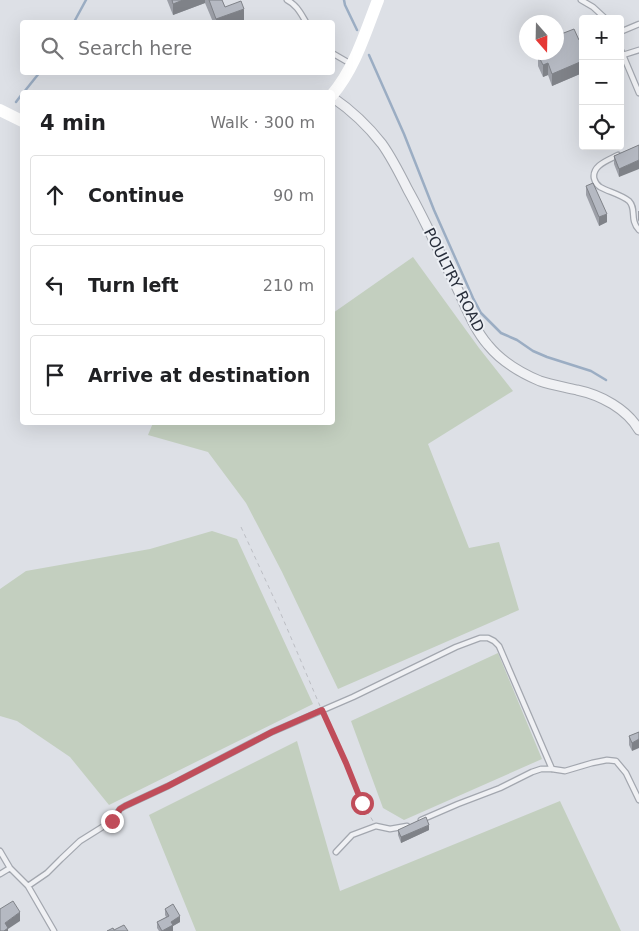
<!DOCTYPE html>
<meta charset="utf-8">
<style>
body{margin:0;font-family:"DejaVu Sans",sans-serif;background:#f6f6f6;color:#202124}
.controls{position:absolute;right:15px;top:15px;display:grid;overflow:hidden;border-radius:5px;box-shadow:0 5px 20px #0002}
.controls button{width:45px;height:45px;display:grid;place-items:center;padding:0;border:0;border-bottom:1px solid #e0e0e0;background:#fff;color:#202124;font:25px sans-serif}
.compass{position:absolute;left:519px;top:15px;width:45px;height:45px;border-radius:50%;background:#fff;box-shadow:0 5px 20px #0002;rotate:160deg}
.stop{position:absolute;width:15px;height:15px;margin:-11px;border:4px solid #c04d5a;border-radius:50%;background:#fff}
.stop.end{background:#c04d5a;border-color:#fff;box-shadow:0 1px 5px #0008}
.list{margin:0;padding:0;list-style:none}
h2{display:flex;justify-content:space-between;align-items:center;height:65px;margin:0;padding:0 20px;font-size:21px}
h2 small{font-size:16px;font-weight:400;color:#757577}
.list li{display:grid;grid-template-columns:32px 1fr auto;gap:15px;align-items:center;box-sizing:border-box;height:80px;margin:0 10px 10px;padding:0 10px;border:1px solid #e0e0e0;border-radius:5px}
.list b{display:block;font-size:19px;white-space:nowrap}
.list em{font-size:16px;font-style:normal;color:#757577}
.icon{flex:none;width:28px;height:28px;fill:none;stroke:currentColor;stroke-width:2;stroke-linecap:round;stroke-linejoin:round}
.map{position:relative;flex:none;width:639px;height:931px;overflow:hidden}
.search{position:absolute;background:#fff;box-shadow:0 5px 20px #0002;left:20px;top:20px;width:315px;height:55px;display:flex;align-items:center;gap:12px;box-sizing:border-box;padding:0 18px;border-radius:5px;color:#757577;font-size:19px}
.panel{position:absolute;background:#fff;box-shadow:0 5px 20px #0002;left:20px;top:90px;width:315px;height:335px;border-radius:5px}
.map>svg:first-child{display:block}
.green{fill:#c3cfbf}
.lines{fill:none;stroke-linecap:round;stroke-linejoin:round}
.stream{stroke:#9badc3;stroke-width:2.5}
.lane-casing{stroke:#a3a7af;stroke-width:7}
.street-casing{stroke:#a3a7af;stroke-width:11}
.path{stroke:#bcbec4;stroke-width:1;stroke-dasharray:4 4;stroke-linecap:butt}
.lane{stroke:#f0f1f4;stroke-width:4.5}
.street{stroke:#f0f1f4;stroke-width:9}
.secondary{stroke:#fff;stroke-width:12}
.wall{fill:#9c9fa7}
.shaded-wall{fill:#7f8288}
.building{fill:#b5b9c2;stroke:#7f8288}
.route{stroke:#c04d5a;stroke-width:6}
.labels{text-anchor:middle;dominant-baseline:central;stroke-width:4;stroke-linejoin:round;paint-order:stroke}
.street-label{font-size:15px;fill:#282e3b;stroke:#eceff4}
</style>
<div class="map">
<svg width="639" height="931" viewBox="0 0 639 931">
<rect width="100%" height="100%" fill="#dde0e6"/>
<path class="green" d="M413,257L479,348L513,391L428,444L469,548L499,542L519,610L338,689L282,572L246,503L208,452L148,435L153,423L332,422L333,313Z
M212,531L237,539L313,704L109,805L70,757L17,721L0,716V589L26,571L150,549Z
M498,653L542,759L404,820L383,808L351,721Z
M297,741L340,891L560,801L621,931H196L149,815Z"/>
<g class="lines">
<path class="stream" d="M344,0L345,5L357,30
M74,22L86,0
M369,55L404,134L434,210L473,298L481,313L501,333L517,340L533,351L547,357L591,371L606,380
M24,92L40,72
M16,102L22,94"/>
<g class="lane-casing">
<path id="lane" d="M287,0C297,5 301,14 306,22
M581,0L593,7L606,19
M620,32L639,24
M620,48L639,93
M332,53L351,64
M623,55L639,50
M618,155C609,160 592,165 594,178C595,182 597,185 600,187C609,192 620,194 629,201C637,209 629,219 639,230
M421,820L458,804L500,788L532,772L541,769H552L565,771L592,763L607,760L616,761L626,773L639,800
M0,851L10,868L28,886L54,931
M336,852L352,835L376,826L390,829L407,826
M0,874L10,868
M28,886L47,873L61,859L80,841L112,821L120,809L125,806L168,786L272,732L353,697L456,647L480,638H488L494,641L499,646L552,769"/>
</g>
<g class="street-casing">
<path id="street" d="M332,97C351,110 368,126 382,144C392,158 400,174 408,190C426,222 441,256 457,288C466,307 474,329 488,345C501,361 521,373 540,381C552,385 565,387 577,390C601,395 627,409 639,430"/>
</g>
<path class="path" d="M241,527L278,607L320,706
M324,716L346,763L362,803L373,821"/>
<use href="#lane" class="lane"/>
<use href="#street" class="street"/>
<path class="secondary" d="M332,95C355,68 365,33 378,0
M0,110L22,121"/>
</g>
<path class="wall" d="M167,0H222L225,7L244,20L238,22H213L205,3L173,15Z
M583,38L581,75L580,74L552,86L548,75L543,77L538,66V55L542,52H556Z
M639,145L619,177L614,164V156Z
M586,186L607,222L599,226L586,195Z
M638,211H639V222L638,220Z
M639,732L632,751L629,745V736Z
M398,830H429L401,843L398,835Z
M165,909L180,922L173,926V931H159L157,928V922L166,917L165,915Z"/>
<path class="shaded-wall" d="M183,0H205V3L173,15V4Z
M244,9V20L238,22H216V19Z
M580,62V74L552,86V74Z
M548,63V75L543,77V65Z
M581,63H583V74L581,75Z
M639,160V169L619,177V169Z
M607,214V222L599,226V217Z
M639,739V748L632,751V743Z
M429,825V830L401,843V837Z
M20,912V921L8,929V931H4L5,923Z
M180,916V922L173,926V931H163L171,922Z"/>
<path class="building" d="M172,0H183L173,4Z
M209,0H222L225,7L241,1L244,9L216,19Z
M574,29L579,40L583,38V63H581L580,62L552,74L548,63L543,65L538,55L543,52H556V36Z
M639,145V160L619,169L614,156Z
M593,183L607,214L599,217L586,186Z
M639,732V739L632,743L629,736Z
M426,817L429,825L401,837L398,830Z
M13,901L20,912L5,923L8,928L4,931H0V909Z
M173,904L180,916L171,922L173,925L162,931L157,922L169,916L165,909Z
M124,925L128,931H107L113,928L114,930Z"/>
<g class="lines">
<path class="route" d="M112,821L120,809L125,806L168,786L272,732L322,710L346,763L362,803"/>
</g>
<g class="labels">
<g class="street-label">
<text transform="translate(454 280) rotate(63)">POULTRY ROAD</text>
</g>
</g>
</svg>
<div class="controls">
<button>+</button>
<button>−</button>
<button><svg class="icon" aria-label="locate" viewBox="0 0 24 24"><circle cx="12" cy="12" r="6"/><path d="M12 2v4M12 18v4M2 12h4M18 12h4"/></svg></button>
</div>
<svg class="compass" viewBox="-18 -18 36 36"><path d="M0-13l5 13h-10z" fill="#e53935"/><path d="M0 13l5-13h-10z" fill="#757577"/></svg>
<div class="stop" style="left:362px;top:803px"></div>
<div class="stop end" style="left:112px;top:821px"></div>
<div class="search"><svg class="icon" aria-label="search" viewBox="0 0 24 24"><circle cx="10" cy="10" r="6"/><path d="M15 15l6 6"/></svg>Search here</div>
<section class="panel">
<h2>4 min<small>Walk · 300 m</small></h2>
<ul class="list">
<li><svg class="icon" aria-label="ahead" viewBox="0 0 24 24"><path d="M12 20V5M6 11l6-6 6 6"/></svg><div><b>Continue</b></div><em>90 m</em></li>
<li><svg class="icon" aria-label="left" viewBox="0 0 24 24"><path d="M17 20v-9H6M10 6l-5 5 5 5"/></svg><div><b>Turn left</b></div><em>210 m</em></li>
<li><svg class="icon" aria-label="arrive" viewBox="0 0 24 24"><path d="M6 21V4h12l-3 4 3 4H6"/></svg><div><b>Arrive at destination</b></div></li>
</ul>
</section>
</div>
